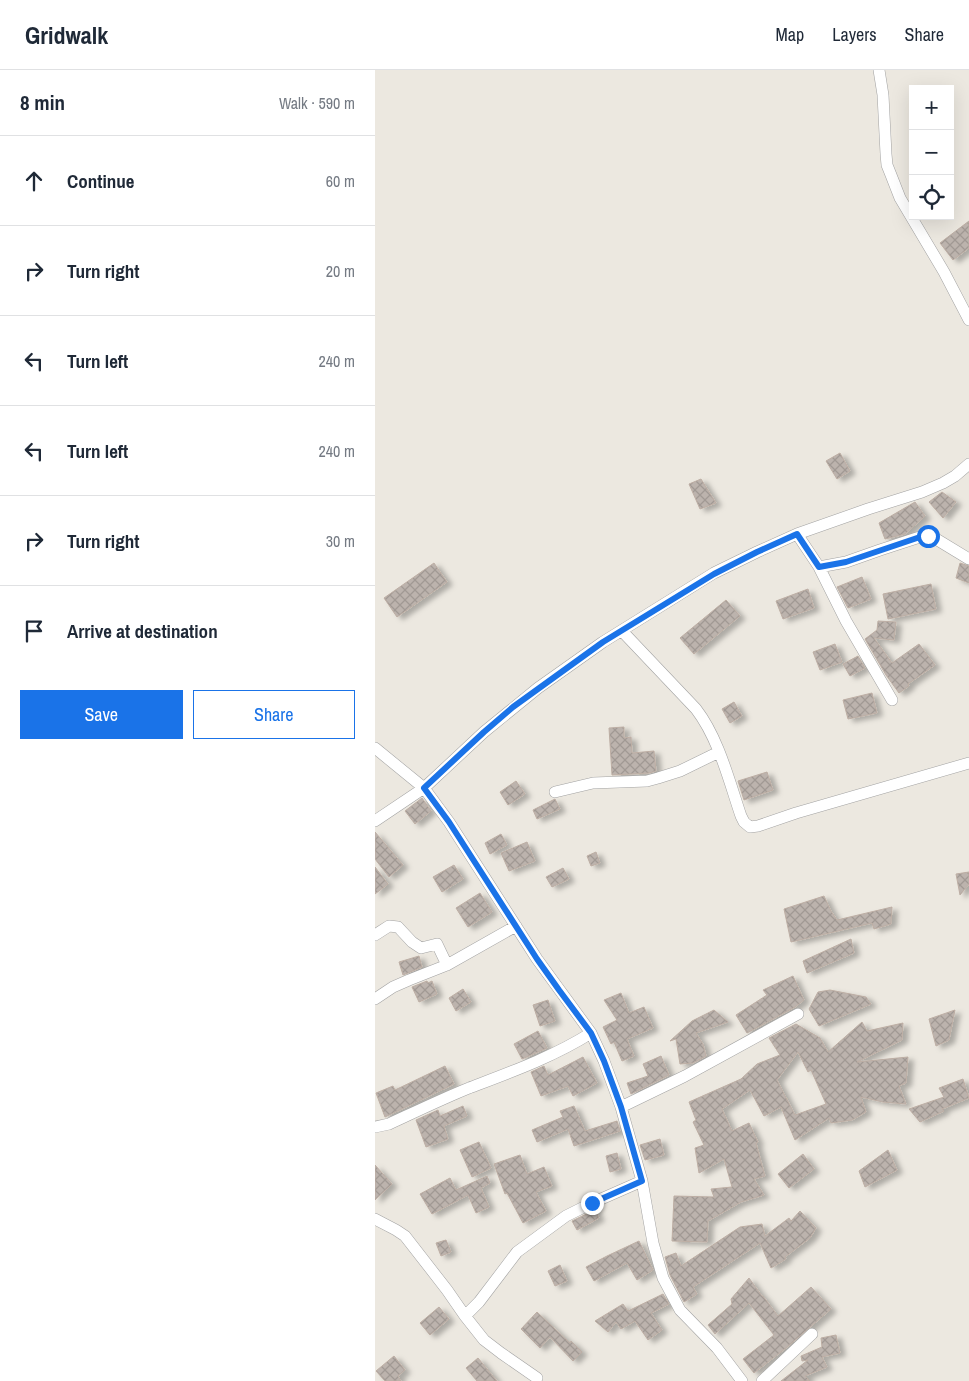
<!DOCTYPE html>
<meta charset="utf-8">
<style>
body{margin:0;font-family:"Archivo Narrow",sans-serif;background:#f6f6f7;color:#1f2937}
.controls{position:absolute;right:15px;top:15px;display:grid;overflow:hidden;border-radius:0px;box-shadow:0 5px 20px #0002}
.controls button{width:45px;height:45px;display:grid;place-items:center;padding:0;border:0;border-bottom:1px solid #e0e1e3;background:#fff;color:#1f2937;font:25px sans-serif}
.stop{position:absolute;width:15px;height:15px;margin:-11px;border:4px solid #1a73e8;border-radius:50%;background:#fff}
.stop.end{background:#1a73e8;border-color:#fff;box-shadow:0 1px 5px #0008}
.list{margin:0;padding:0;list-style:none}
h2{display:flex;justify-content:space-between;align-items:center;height:65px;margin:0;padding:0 20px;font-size:21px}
h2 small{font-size:16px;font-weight:400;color:#747a83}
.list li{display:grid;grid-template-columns:32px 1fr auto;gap:15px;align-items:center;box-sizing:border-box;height:90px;padding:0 20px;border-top:1px solid #e0e1e3}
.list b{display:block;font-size:19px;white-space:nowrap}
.list em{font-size:16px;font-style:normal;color:#747a83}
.actions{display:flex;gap:10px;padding:15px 20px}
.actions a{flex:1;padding:11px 0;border:1px solid #1a73e8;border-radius:0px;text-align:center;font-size:18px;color:#1a73e8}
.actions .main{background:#1a73e8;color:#fff}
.icon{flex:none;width:28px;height:28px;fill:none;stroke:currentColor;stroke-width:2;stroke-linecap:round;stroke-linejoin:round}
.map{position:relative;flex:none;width:594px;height:1311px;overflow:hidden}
header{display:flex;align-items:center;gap:30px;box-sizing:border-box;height:70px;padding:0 25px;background:#fff;border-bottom:1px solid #e0e1e3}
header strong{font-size:24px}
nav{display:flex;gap:28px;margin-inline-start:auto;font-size:18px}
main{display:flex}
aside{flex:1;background:#fff}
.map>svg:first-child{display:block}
.building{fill:url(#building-cross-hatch);stroke:#bdaea4;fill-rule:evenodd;filter:url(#shadow)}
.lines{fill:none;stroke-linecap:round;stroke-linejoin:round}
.minor-casing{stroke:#a2a2a2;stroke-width:12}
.minor{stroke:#fff;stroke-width:11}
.route{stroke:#1a73e8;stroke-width:6}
</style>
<header>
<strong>Gridwalk</strong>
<nav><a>Map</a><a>Layers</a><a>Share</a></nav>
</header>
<main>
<aside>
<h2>8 min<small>Walk · 590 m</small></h2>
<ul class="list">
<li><svg class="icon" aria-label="ahead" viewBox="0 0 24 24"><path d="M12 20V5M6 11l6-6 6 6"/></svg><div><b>Continue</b></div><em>60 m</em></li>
<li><svg class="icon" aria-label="right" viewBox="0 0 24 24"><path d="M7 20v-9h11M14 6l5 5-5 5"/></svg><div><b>Turn right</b></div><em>20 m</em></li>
<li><svg class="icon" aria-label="left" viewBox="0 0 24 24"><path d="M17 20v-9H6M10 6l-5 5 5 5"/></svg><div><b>Turn left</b></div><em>240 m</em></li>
<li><svg class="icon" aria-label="left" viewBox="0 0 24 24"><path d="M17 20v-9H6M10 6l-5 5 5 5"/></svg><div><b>Turn left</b></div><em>240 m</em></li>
<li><svg class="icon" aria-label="right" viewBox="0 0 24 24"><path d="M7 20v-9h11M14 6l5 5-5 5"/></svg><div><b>Turn right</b></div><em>30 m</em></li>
<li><svg class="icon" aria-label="arrive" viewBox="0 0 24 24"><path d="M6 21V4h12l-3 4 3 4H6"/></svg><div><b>Arrive at destination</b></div></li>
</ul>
<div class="actions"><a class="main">Save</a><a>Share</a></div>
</aside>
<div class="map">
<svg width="594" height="1311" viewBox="0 0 594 1311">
<defs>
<pattern id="building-cross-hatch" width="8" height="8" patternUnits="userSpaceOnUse" patternTransform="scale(1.25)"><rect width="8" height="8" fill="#bcb3ad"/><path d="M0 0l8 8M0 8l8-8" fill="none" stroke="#a19994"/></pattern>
<filter id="shadow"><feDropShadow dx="5.5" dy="3" stdDeviation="2.5" flood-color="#0004"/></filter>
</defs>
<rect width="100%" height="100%" fill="#ece8e0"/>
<path class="building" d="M594,151V178L578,190L565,173Z
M465,383L475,401L462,409L451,391Z
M326,409L341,433L325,439L314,414Z
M567,422L581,432L568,448L554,432Z
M540,432L550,446L530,464L510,469L504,453Z
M59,493L72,512L22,547L9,528Z
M585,493L594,496V513L581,508Z
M487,507L496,529L473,538L462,517Z
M556,514L561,539L513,549L508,524Z
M433,519L439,538L408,549L401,531Z
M351,530L365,546L319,584L305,568Z
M503,551L521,552L519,570L499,568L517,593L544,574L560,595L533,614L534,616L524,623L511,605L490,569L502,560Z
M460,574L467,592L445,600L438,582Z
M483,586L490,598L475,606L468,594Z
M497,623L502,643L473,649L468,630Z
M359,632L367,646L355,653L347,639Z
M249,657V668L256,667L257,683L279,681L281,701L274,703L237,705L234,658Z
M392,702L398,720L369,730L363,711Z
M141,711L150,724L133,735L125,722Z
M47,728L56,741L40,754L30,741Z
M180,729L185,739L162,749L158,740Z
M0,762L28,795L14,807L0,789Z
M126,764L132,775L115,784L110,773Z
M152,772L160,791L134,801L126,783Z
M221,782L225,793L216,796L212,786Z
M79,795L88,809L67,822L58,807Z
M0,797L13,814L0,824Z
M188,798L194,809L177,817L171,807Z
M594,802V814L585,825L581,804Z
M105,823L117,842L93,857L81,838Z
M449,826L456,841L462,850L517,837L516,854L499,859L497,853L416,872L409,839Z
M476,869L479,883L432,903L428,891Z
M44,886L47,897L28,905L24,892Z
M418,906L429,930L420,937L372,963L361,945L392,925L388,920Z
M52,911L53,913L57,911L62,924L44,932L37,917Z
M88,919L96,932L81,941L74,928Z
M455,920L491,927L496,934L444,956L434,939L443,922Z
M246,923L254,943L269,937L278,958L252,969L259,986L247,991L239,972L236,974L228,957L242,950L229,930Z
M173,930L180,951L165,956L158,935Z
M339,940L353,952L321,963L328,974L331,986L318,993L305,994L301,969L295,971L317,951Z
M580,940L574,970L561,976L554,949Z
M487,952L492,961L528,953L527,970L482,992L533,987L531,1013L524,1016L531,1034L508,1032L486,1027L491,1042L477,1050L456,1053L454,1048L420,1070L406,1037L389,1046L375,1020L347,1039L357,1061L374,1053L383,1072L381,1073L390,1106L379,1109L389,1125L366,1132L333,1151L332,1172L297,1171L299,1126L339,1127L336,1119L357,1117L349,1089L324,1103L320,1078L329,1075L318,1052L321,1050L314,1032L366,1009L382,994L405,985L394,968L421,954L445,968L453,982ZM423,982L433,1002L436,1000L451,1034L420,1045L402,1010Z
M163,961L172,978L147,989L139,974Z
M286,986L294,1005L256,1024L252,1013L273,1006L268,994Z
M208,987L222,1013L198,1026L193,1016L166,1026L156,1002L169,996L173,1005Z
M70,996L79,1014L10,1047L1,1023L18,1016L20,1020Z
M588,1009L594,1028L567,1039L569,1041L545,1052L534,1039L569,1027L564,1018Z
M88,1036L92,1046L69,1056L73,1069L51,1077L41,1050L63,1040L65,1046Z
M199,1036L210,1061L242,1051L245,1061L199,1076L193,1059L162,1072L157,1060L188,1047L185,1041Z
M285,1069L289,1085L270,1090L265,1075Z
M104,1072L116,1098L97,1107L85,1080Z
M513,1080L522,1100L490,1117L484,1101Z
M242,1083L246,1099L235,1102L231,1086Z
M428,1084L439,1099L414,1118L403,1104Z
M145,1085L152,1104L169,1097L177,1116L161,1122L171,1141L148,1153L132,1123L130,1124L119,1094Z
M0,1095L17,1114L0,1130Z
M112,1106L115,1113L106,1118L114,1137L101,1143L93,1125L57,1144L45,1124L75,1108L81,1120Z
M220,1140L224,1148L202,1160L197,1151Z
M425,1141L441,1158L435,1168L410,1187L411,1189L396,1198L385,1173L318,1217L322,1224L309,1232L295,1205L290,1187L301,1183L306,1196L365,1157L387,1154L390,1166L414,1148L416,1151Z
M71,1170L76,1182L66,1186L61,1173Z
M264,1171L278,1200L262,1210L252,1193L219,1211L211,1197L232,1186Z
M185,1195L192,1211L180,1216L173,1201Z
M374,1208L387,1226H388L403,1246L436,1217L456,1239L411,1278L379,1303L368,1289L399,1265L374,1233L340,1264L333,1255L357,1234L356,1229Z
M288,1224L294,1234L276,1243L287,1260L273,1270L260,1251L246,1259L241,1252L233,1262L220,1251L248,1234L253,1241Z
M64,1237L74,1249L55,1265L45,1253Z
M162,1242L195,1273L196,1271L207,1282L198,1291L175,1267L165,1278L146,1259Z
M461,1265L465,1283L447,1287L452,1297L430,1306L435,1311H406L433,1290L427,1291L426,1286L447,1277L446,1268Z
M19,1286L30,1300L23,1306L26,1311H10L1,1301Z
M103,1288L122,1311H102L91,1298Z"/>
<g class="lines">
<g class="minor-casing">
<path id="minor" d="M504,0L508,25L511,84L512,95L516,105L525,128L569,202L594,250
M422,464L444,497L471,551L517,630
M444,497L471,492L505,480L551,465L561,469L594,489
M247,561L321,639C344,669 354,711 366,746L369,752L375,757L383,756L421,743L594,693
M0,678L49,718L74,752L162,889L216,963L229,991L246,1037L267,1111L278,1173L288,1208L305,1240L342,1278L367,1311
M180,722L218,713L272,711L283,708L305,701L344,682
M0,751L49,718L109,662L163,618L228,572L339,503L382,482L422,464L493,439L547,422L568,413L580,406L594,394
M0,865L14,856L23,857L37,872L46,878L62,874L72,895
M0,929L18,917L34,910L72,895L141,856
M246,1037L310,1006L423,944
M0,1057L14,1054C40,1042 67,1029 94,1018C136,1002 178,987 216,963
M0,1149L21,1160L30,1166L72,1220L90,1246L109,1270L126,1283L162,1308
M90,1246L104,1232L142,1182L191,1146L217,1133L267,1111
M387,1311L437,1264"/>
</g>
<use href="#minor" class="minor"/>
</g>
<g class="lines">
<path class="route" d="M217,1133L267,1111L246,1037L229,991L216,963L184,920L162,889L74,752L49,718L109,662L138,637L228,572L339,504L382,482L422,464L444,497L471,492L548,466H553"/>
</g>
</svg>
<div class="controls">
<button>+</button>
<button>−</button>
<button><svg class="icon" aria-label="locate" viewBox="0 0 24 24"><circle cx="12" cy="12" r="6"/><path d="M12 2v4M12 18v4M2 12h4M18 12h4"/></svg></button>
</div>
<div class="stop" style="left:553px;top:466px"></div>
<div class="stop end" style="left:217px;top:1133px"></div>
</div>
</main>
